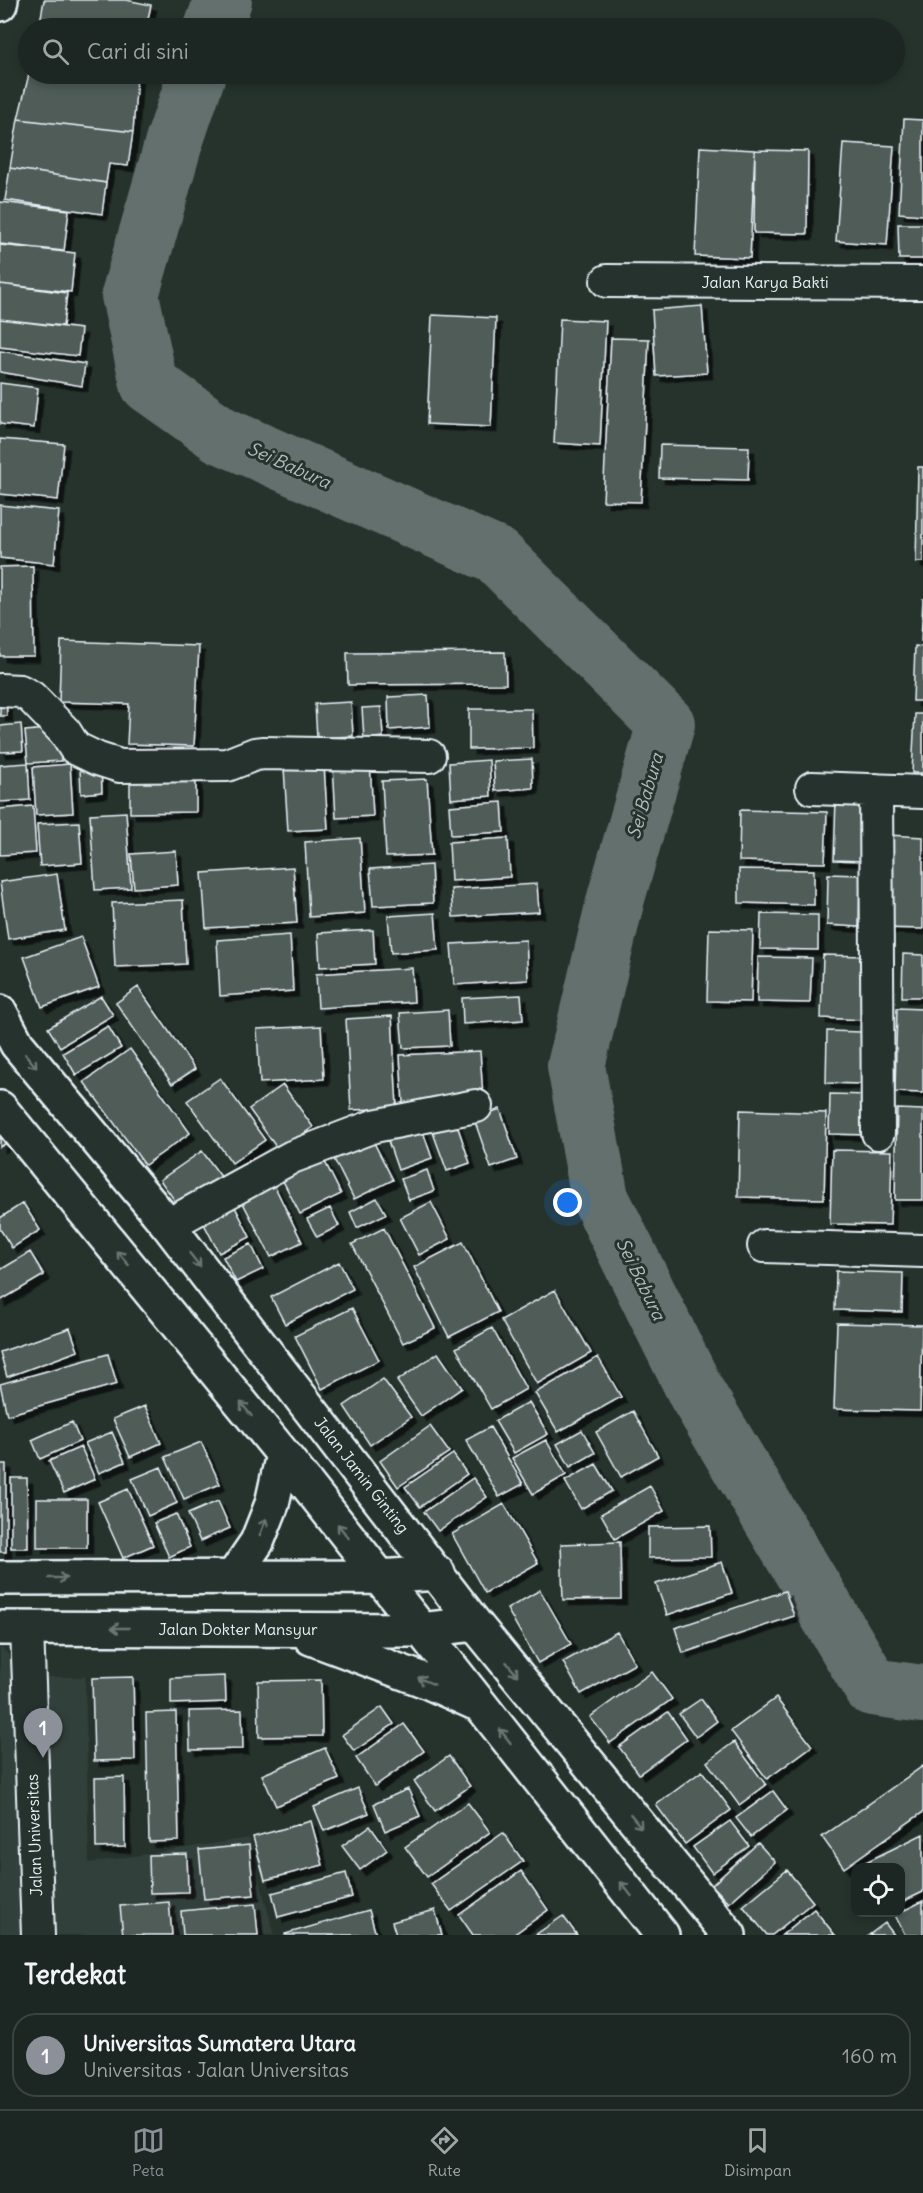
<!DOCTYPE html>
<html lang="id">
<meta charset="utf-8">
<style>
body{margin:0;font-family:Delius,sans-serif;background:#29322f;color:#f1f3f6}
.controls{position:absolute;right:18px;bottom:18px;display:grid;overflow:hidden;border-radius:12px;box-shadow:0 3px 9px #0003}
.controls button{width:54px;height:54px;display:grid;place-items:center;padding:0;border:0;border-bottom:2px solid #3a4340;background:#1c2622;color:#f1f3f6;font:30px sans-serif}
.you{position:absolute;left:568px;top:1203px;width:21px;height:21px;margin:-15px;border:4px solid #fff;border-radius:50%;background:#1a73e8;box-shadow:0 0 0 9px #1a73e833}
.badge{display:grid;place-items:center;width:39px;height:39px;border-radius:50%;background:#8c9099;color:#fff;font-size:20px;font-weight:700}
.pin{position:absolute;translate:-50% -50px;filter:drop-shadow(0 2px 3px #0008)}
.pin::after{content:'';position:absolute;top:32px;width:21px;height:18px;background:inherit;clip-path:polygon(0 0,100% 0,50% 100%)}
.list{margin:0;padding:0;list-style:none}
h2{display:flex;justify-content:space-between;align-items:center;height:78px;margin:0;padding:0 24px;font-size:26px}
h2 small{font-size:20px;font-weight:400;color:#a0a5a5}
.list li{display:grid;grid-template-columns:39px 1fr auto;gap:18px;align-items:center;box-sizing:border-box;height:84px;margin:0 12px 12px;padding:0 12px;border:2px solid #3a4340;border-radius:24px}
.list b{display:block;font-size:22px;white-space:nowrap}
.list p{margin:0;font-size:20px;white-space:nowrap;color:#a0a5a5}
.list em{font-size:20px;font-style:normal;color:#a0a5a5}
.icon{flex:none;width:33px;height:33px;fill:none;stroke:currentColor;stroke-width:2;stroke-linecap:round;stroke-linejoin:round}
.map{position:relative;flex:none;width:923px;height:1935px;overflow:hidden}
.search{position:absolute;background:#1c2622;box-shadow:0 3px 9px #0003;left:18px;right:18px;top:18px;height:66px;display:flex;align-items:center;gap:15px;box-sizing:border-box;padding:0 21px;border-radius:33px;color:#a0a5a5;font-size:22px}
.sheet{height:174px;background:#1c2622}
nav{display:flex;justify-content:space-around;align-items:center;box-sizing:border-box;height:84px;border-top:2px solid #3a4340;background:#1c2622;font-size:16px;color:#a0a5a5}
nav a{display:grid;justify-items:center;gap:3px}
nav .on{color:#8c9099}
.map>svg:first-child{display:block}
.built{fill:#333f3a}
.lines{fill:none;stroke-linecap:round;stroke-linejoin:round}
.river{stroke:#636f6d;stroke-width:58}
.building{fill:#505c59;stroke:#e8f1f8;stroke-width:1.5;filter:url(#shadow)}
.street-casing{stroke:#e8f1f8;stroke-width:36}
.primary-casing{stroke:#e8f1f8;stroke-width:38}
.street{stroke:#26332d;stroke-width:32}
.primary{stroke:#26332d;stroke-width:33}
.oneway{stroke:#6a7674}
.labels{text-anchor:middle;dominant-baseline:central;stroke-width:6;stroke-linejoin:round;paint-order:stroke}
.street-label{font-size:16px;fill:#e8f1f8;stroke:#26332d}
.water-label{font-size:18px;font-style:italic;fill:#b3bdc0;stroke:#26332d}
</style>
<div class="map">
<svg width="923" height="1935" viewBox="0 0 923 1935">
<defs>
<filter id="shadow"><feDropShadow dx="5.5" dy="5.5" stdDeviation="0" flood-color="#0009"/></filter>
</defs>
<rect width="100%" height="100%" fill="#26332d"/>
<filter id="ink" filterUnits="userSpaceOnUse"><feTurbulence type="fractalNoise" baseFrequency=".0167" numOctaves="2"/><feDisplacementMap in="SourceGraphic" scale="12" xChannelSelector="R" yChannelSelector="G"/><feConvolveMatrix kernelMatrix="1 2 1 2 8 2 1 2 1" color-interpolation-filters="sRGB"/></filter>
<g filter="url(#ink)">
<path class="built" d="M0,1646L29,1677H85L89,1863L249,1838L274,1935H0Z"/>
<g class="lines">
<path class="river" d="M213,28L223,0
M197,74L174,142L130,295L149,384L221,435L497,556L666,724L616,898L576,1066L600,1198L697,1394L872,1687L923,1694"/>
</g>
<path class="building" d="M44,0H126L151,5L146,28H39Z
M29,74H137L133,132L18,119Z
M18,119L133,132L128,166L109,164L106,183L10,168Z
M904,119L923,120V215L899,213Z
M843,143L894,146L887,245L836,241Z
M700,147L755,150L750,258L695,256Z
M755,150L808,151L807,234L754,233Z
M10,168L106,183L102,214L5,200Z
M0,202L69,210L64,251L0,244Z
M898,224H923V259H899Z
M0,245L75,253L71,292L0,284Z
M0,284L67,293L63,326L0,319Z
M702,306L707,373L656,376L652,310Z
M432,315L496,318L491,427L427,424Z
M0,319L81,329L78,356L0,347Z
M560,319L606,321L600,446L554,443Z
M611,338L649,339L641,502L603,501Z
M0,351L85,364L82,386L0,372Z
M0,383L38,388L34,428L0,424Z
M0,439L64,444L58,500L0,494Z
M660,445L749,447L748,480L659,478Z
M918,467H923V562H916Z
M0,505L59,511L54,564L0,558Z
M33,566L34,656H0V567Z
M923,598V641H921Z
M61,641L199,646L194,746L127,744L129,704L59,702Z
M915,646L923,647V701H913Z
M505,652L506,684L348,685L347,653Z
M6,694L7,716H0V695Z
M428,695L430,727L389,730L388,697Z
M351,702L353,736L317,738L315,704Z
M381,707L383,737L364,739L362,708Z
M469,709H532L533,748L469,749Z
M915,714H923V773H912Z
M21,724L23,751L0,752V726Z
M59,728L61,761L28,763L25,731Z
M532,759L533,788L495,791L493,761Z
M489,760L491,796L451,799L449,763Z
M370,762L373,816L336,818L333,764Z
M28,763L30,800L0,802V765Z
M70,764L73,813L36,815L33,767Z
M324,766L328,829L288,831L284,768Z
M101,767L102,792L81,794L80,769Z
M130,771H196V812L130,813Z
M427,779L432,855L386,857L382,781Z
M836,799L866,800L864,861L834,860Z
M502,802L504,832L451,835L449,806Z
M33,806L36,853L0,855V809Z
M740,810L827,812L825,863L739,861Z
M126,812L131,888L95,890L90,814Z
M79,822L82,863L40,866L37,824Z
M888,835L923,837V929L884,928Z
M360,838L365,913L309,917L305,842Z
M508,838L510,877L451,881L449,842Z
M176,851L178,885L134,888L131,854Z
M431,865L433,903L373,906L370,869Z
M293,867L297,923L206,928L202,873Z
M739,869L814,870V905L739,903Z
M57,874L65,930L8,939L0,882Z
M828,874L860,875L859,927L827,925Z
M537,884L539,912L453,917L451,889Z
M183,900L186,964L115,967L112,903Z
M435,913L438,950L391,953L388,916Z
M761,914L818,915V950L760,949Z
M709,929L753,930L751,1002L707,1001Z
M373,930L375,964L320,967L318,933Z
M290,935L293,991L220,996L217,940Z
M81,937L99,987L42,1007L24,957Z
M526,940L528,980L454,985L451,944Z
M903,954L923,955V997H902Z
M823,955L866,956L865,1020L821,1018Z
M758,957L812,958L810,1003L757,1002Z
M412,968L414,1002L318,1008L316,974Z
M138,987L195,1069L172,1084L116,1003Z
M521,995L523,1020L463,1024L462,998Z
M101,996L113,1015L60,1047L48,1028Z
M897,1008L923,1009V1093L895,1092Z
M448,1010L450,1046L403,1048L400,1013Z
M392,1016L397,1108L351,1110L346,1019Z
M108,1026L121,1048L76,1075L63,1053Z
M321,1026L324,1079L260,1083L257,1029Z
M827,1031L862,1032L861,1084L826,1083Z
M130,1049L190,1133L145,1165L84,1082Z
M480,1051L483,1098L403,1103L400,1055Z
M220,1078L265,1140L232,1163L187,1101Z
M283,1085L313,1127L279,1151L249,1109Z
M830,1094L870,1095L869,1135L829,1134Z
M500,1109L517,1159L491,1168L474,1119Z
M897,1109L923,1110V1200H895Z
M740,1110L826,1113L824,1199L738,1197Z
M456,1122L470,1163L447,1171L432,1130Z
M0,1123L10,1141L0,1147Z
M421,1126L432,1158L398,1170L387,1138Z
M372,1139L393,1180L354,1199L334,1159Z
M832,1150L892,1151L890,1225L830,1224Z
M202,1151L225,1182L183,1212L160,1180Z
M321,1154L341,1194L300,1214L280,1175Z
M427,1170L434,1191L409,1200L401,1179Z
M274,1185L302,1242L271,1257L242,1201Z
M377,1198L386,1214L357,1228L350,1212Z
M431,1202L450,1239L419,1255L400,1218Z
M23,1203L40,1230L12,1248L0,1229V1218Z
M233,1203L250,1237L219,1253L202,1220Z
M330,1208L339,1226L317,1237L307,1219Z
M384,1228L435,1328L403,1343L352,1244Z
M463,1242L498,1312L449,1337L414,1267Z
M251,1244L263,1269L236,1282L223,1257Z
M30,1252L44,1275L0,1301V1270Z
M339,1262L353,1289L285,1324L271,1297Z
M836,1271L903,1273L902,1312L835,1310Z
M555,1290L591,1353L537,1384L501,1320Z
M352,1308L379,1360L322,1389L295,1336Z
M837,1323L922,1325L920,1411L834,1409Z
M70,1328L78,1351L7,1377L0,1352Z
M492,1328L526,1389L491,1409L456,1348Z
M438,1353L462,1388L421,1416L397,1381Z
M108,1354L117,1384L7,1415L0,1384Z
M598,1357L621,1397L558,1432L535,1393Z
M383,1379L411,1417L370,1445L344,1406Z
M529,1402L548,1434L514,1453L495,1421Z
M145,1406L161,1443L130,1457L113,1419Z
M633,1411L658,1456L621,1477L596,1432Z
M72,1422L80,1441L40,1459L32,1440Z
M430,1426L449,1452L398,1487L380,1461Z
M490,1427L523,1484L499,1497L466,1440Z
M582,1430L595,1453L570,1467L557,1444Z
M112,1432L125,1462L99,1473L85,1443Z
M546,1440L566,1475L533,1494L512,1458Z
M201,1442L220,1484L184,1499L165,1457Z
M81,1447L95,1479L64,1493L49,1461Z
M453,1454L467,1474L420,1507L405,1487Z
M0,1464H6V1552H0Z
M596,1464L612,1491L581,1509L565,1481Z
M161,1467L177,1503L148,1516L132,1479Z
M11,1478H27L28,1548H11Z
M473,1478L487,1497L438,1531L424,1512Z
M650,1486L664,1511L615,1539L601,1514Z
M128,1489L153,1545L123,1558L98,1502Z
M37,1499H87V1548H37Z
M218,1501L230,1528L200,1541L188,1514Z
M504,1504L538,1563L485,1593L452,1534Z
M176,1514L190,1547L169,1557L154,1523Z
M710,1526L711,1557L648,1558V1527Z
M620,1542L621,1599L563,1600L561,1544Z
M722,1562L732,1593L667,1615L656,1584Z
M540,1590L571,1644L538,1663L507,1609Z
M785,1591L794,1616L683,1653L675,1628Z
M617,1632L635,1664L581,1694L563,1662Z
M652,1672L672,1699L610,1743L590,1717Z
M225,1676L226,1702L171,1704V1678Z
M133,1677L135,1760L94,1761L92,1678Z
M321,1680L322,1736L259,1737L258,1681Z
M776,1698L812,1746L767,1779L731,1731Z
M701,1699L717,1721L696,1737L679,1714Z
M382,1707L394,1724L354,1751L342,1735Z
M242,1710L243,1749L190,1750L189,1711Z
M176,1712L179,1841L149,1842L146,1713Z
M668,1712L687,1739L639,1774L619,1747Z
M404,1724L424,1751L375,1786L356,1758Z
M734,1742L766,1785L739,1805L707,1762Z
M325,1748L339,1779L276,1806L262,1775Z
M449,1756L470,1786L435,1811L414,1781Z
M923,1766V1812L844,1868L822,1837Z
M702,1771L731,1810L685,1844L656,1805Z
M124,1777L125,1847L96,1848L95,1778Z
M358,1788L369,1813L324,1831L314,1807Z
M408,1789L420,1816L385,1831L374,1804Z
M773,1791L787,1810L751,1837L736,1818Z
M468,1803L490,1832L427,1877L405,1847Z
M311,1821L323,1865L265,1880L253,1837Z
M730,1821L749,1846L712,1873L693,1847Z
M370,1826L387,1850L360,1870L342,1846Z
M503,1833L523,1861L451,1911L431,1884Z
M923,1834V1892L900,1903V1868H861L860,1865Z
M758,1843L775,1862L729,1903L712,1885Z
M249,1845L254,1895L204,1899L199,1850Z
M187,1854L188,1892L150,1893L149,1855Z
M787,1870L813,1902L772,1935H767L743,1906Z
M521,1871L548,1910L513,1935H473L459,1915Z
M346,1873L352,1897L278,1917L272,1893Z
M923,1901V1935H905L895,1915Z
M169,1902L172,1935H123L120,1906Z
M255,1904L258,1935H183L181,1911Z
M814,1909L835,1935H782Z
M369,1910L376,1935H285V1934Z
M435,1910L442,1935H396L392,1922Z
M563,1916L577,1935H535Z
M885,1923L894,1935H869Z"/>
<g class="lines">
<g class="street-casing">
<path id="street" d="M607,281L923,283
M0,690L20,691L31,697L65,732L75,748L98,759L120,766L227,765L255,754L264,753L429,756
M812,788L923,792
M876,790L878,1133
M168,1225L292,1157L374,1126L476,1106
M764,1246L923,1251
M27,1628L38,1935"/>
</g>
<g class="primary-casing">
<path id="primary" d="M0,4L1,0
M0,1012L17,1044L168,1225L475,1624L729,1935
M0,1108L283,1454L662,1935
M233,1577L257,1542L272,1504L283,1454
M0,1578L379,1577L438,1573
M0,1628L420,1630L475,1624
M311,1638L426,1681L475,1703"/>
</g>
<use href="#street" class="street"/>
<use href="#primary" class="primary"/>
</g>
<defs><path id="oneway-shaft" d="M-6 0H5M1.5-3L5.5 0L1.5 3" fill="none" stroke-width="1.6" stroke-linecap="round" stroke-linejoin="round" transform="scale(1.5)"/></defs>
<g class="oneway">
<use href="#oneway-shaft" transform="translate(31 1061) rotate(50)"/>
<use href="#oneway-shaft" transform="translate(123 1258) rotate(-129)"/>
<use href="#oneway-shaft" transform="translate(195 1260) rotate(52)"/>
<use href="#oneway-shaft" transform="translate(246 1409) rotate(-129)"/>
<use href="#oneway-shaft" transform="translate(263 1527) rotate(-69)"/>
<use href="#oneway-shaft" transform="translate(343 1531) rotate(-128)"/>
<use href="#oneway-shaft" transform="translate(58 1578)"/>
<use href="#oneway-shaft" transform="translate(120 1628) rotate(-180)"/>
<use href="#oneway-shaft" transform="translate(512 1669) rotate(51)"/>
<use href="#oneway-shaft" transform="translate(426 1681) rotate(-157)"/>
<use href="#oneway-shaft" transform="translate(505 1736) rotate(-128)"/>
<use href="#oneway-shaft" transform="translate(636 1821) rotate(51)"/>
<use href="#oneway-shaft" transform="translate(626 1889) rotate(-128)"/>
</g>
</g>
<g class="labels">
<g class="street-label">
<text x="765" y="282">Jalan Karya Bakti</text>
<text transform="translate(362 1475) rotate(52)">Jalan Jamin Ginting</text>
<text x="238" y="1629">Jalan Dokter Mansyur</text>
<text transform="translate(34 1835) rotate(-92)">Jalan Universitas</text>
</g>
<g class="water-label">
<text transform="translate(289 465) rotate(24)">Sei Babura</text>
<text transform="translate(645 796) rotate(-74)">Sei Babura</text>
<text transform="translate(641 1279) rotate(64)">Sei Babura</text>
</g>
</g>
</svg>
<div class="controls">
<button><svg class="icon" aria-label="locate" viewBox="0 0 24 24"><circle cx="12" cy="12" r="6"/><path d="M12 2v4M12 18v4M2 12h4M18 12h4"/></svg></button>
</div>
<div class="you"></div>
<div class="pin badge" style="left:43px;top:1758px">1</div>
<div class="search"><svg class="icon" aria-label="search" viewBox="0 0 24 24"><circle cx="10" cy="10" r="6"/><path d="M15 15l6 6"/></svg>Cari di sini</div>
</div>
<section class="sheet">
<h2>Terdekat<small></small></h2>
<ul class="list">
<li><span class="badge">1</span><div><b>Universitas Sumatera Utara</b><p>Universitas · Jalan Universitas</p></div><em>160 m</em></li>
</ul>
</section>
<nav>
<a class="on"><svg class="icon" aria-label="map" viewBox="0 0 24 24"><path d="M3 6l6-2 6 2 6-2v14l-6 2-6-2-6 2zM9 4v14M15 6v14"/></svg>Peta</a>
<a><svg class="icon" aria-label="directions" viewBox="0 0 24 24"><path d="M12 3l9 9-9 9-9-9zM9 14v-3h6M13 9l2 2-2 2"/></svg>Rute</a>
<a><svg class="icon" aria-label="saved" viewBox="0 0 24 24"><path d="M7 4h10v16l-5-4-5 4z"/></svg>Disimpan</a>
</nav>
